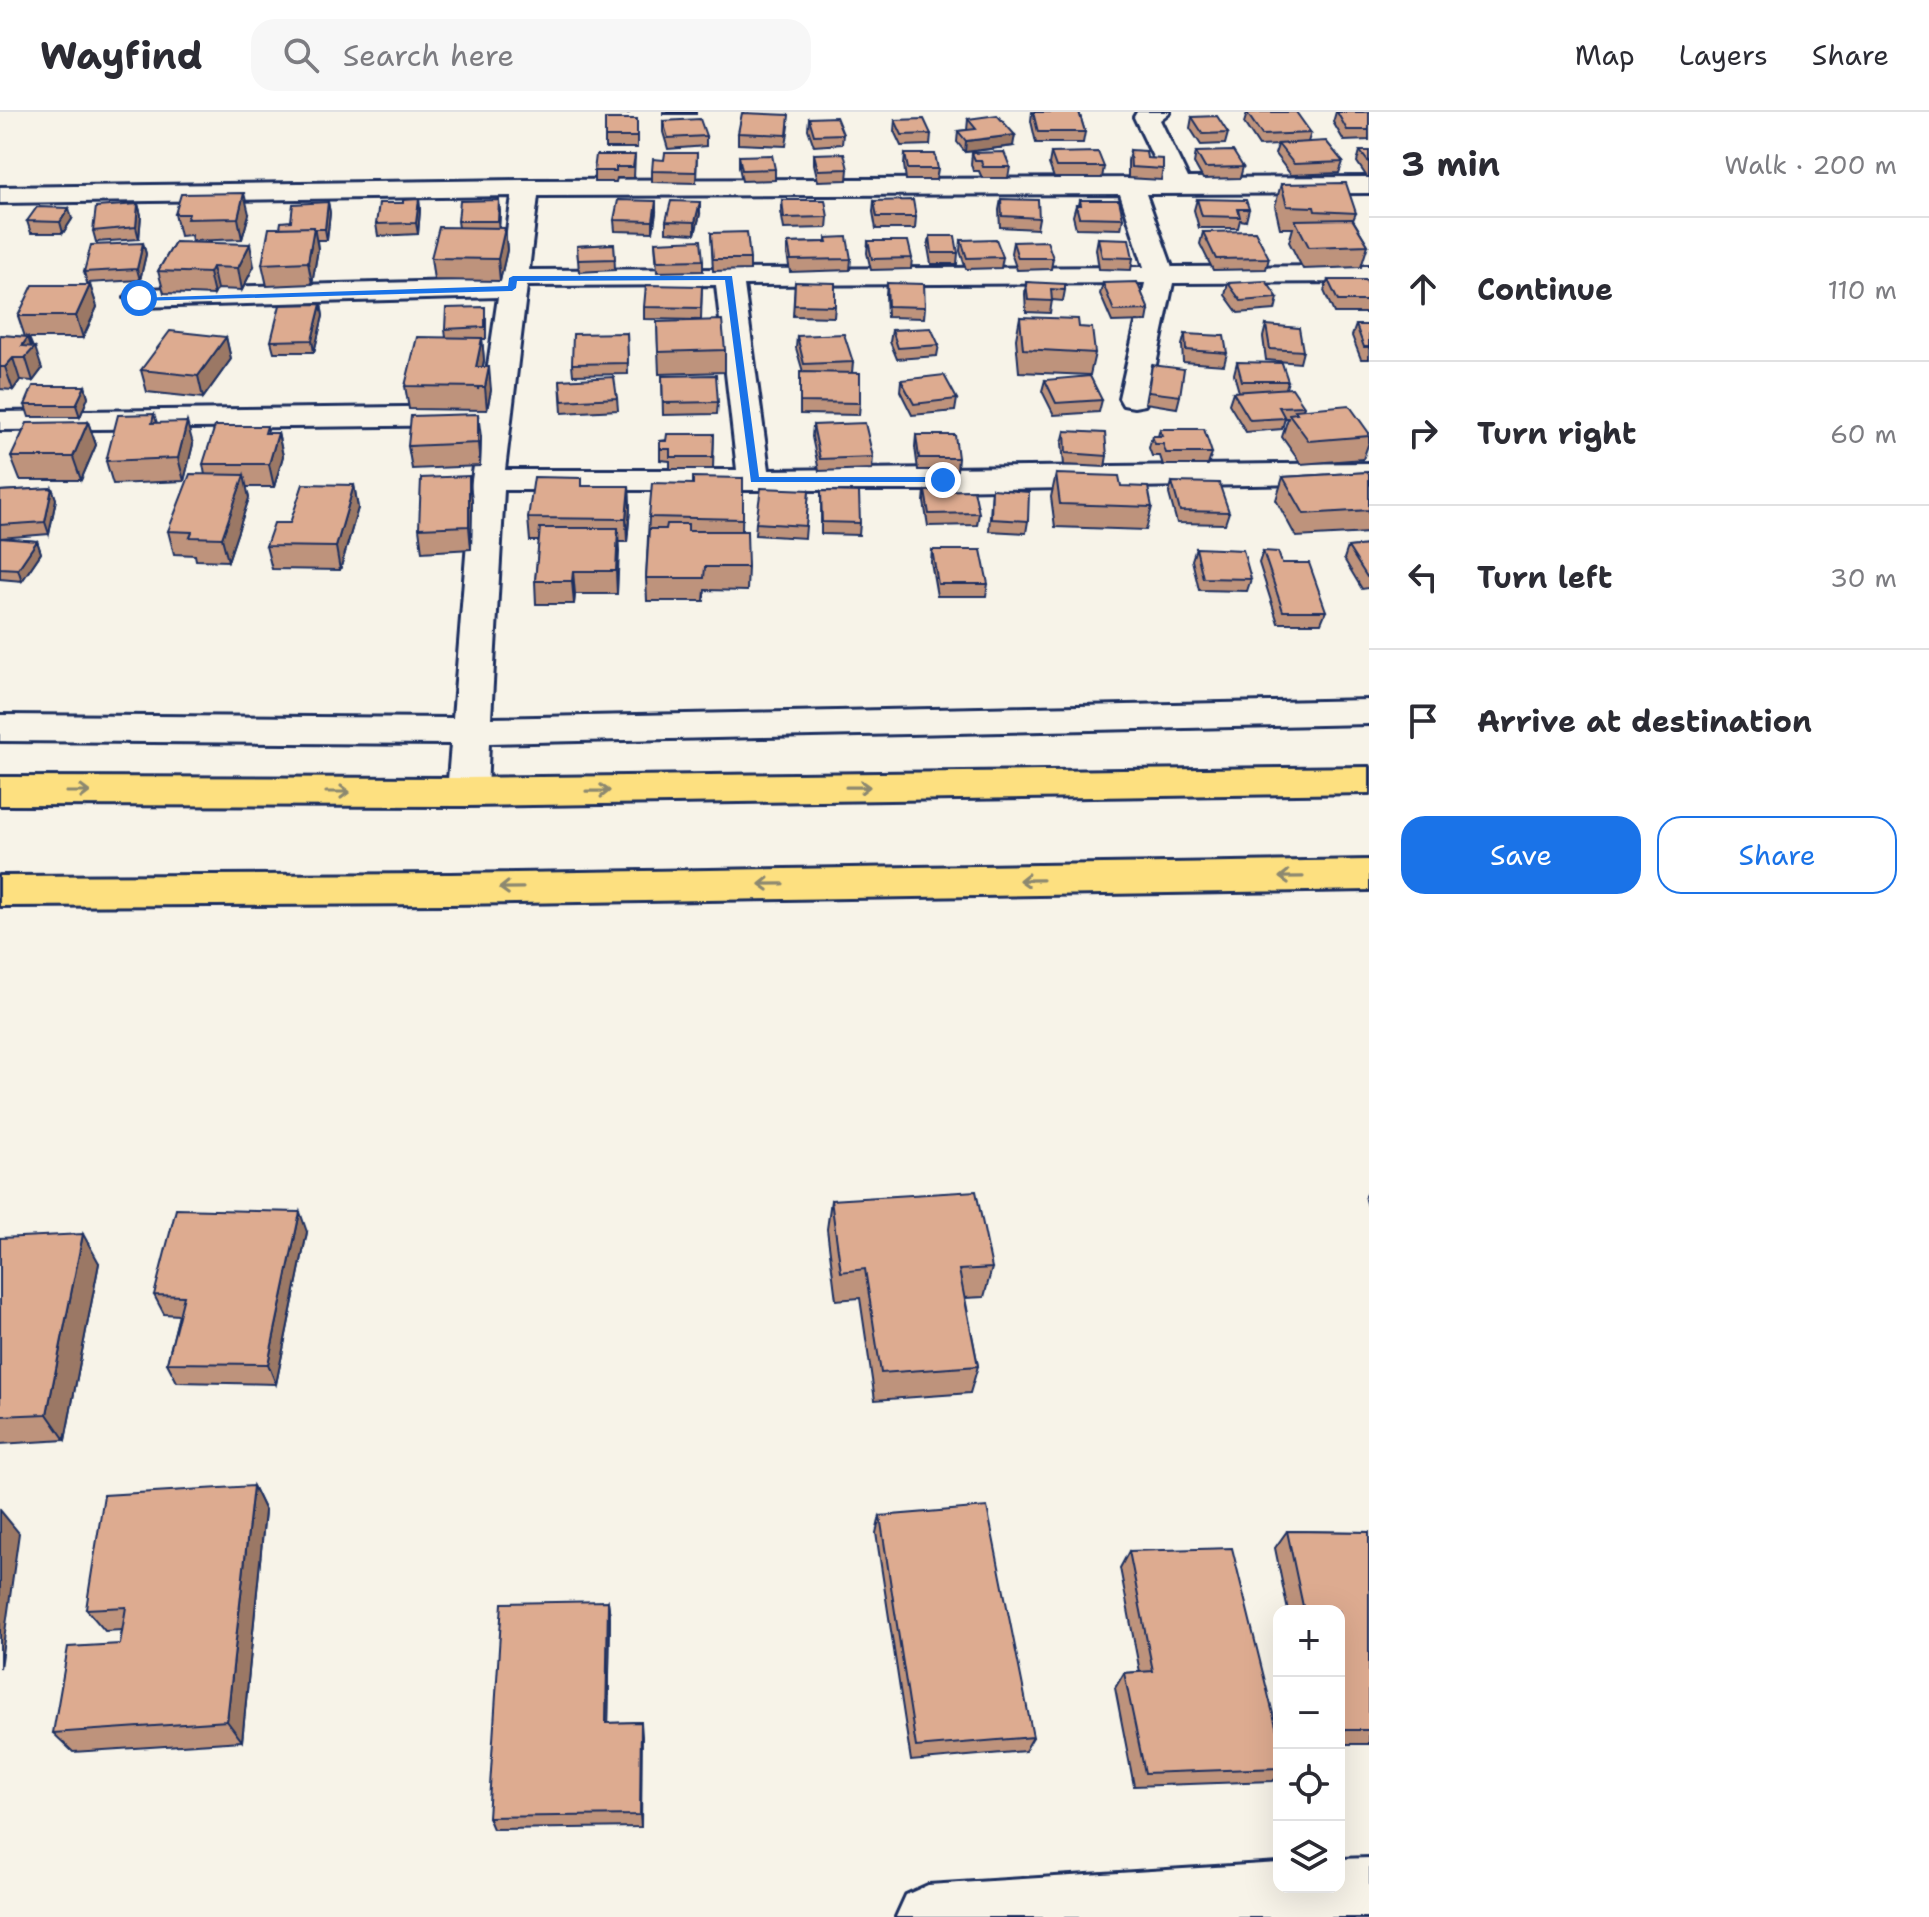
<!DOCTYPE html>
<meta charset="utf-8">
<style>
body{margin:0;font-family:"Shantell Sans",sans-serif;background:#f7f7f7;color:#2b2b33}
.controls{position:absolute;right:24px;bottom:24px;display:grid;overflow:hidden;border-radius:16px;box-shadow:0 8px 32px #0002}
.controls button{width:72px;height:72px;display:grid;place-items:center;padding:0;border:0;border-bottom:2px solid #e1e1e2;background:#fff;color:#2b2b33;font:40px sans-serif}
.stop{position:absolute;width:24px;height:24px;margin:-18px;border:6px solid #1a73e8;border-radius:50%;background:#fff}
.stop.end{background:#1a73e8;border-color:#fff;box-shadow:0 2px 8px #0008}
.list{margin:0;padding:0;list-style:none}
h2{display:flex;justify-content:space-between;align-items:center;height:104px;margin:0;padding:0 32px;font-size:34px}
h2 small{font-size:26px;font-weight:400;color:#7c7c81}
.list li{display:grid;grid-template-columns:52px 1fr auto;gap:24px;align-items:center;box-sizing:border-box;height:144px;padding:0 32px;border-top:2px solid #e1e1e2}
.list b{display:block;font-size:30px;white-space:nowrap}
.list em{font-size:26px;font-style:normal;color:#7c7c81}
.actions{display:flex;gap:16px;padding:24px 32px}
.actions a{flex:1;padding:18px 0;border:2px solid #1a73e8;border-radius:24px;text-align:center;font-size:28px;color:#1a73e8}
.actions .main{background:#1a73e8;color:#fff}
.icon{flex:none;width:44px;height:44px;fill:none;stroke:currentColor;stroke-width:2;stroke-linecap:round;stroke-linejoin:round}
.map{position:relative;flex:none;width:1369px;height:1805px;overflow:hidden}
header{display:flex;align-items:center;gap:48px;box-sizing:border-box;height:112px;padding:0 40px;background:#fff;border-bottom:2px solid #e1e1e2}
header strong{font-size:38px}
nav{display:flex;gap:44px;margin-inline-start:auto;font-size:28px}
.search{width:560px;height:72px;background:#f7f7f7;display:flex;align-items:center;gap:20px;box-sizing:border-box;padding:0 28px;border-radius:24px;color:#7c7c81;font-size:30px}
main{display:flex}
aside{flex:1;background:#fff}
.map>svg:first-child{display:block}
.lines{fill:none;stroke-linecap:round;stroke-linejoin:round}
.minor-casing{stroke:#1b2f5e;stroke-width:6}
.highway-casing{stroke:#1b2f5e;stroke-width:6}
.minor{fill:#f7f3e8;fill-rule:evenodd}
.highway{fill:#fde080;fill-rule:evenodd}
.wall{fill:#be937c;stroke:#1b2f5e;stroke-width:2}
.shaded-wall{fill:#9b7865;stroke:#1b2f5e;stroke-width:2}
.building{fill:#ddab90;stroke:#1b2f5e;stroke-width:2}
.oneway{stroke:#8c886f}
.route{fill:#1a73e8}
</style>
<header>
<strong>Wayfind</strong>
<div class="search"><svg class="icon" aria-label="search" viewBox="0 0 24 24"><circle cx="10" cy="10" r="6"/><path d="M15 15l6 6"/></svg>Search here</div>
<nav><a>Map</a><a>Layers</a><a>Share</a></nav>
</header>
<main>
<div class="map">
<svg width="1369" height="1805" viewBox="0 0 1369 1805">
<rect width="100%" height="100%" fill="#f7f3e8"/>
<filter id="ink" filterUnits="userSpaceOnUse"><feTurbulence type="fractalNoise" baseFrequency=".0125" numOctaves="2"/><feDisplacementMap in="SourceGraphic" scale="16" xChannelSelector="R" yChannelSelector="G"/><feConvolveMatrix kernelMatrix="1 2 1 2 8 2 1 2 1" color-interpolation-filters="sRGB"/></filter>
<g filter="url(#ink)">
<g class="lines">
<g class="minor-casing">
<path id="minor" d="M1137,0H1170L1160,8L1188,66L1369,65V81L1146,82L1172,155L1369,154V170L1173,171L1149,286L1145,293L1134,295L1123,293L1119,286L1145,171L744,173L769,358L1369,351V371L943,378H504L491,606L1369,588V612L489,631L487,680L481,690L467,694L453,690L447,680L451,632L0,629V603L453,606L472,368L480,313L0,318V300L482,294L498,185L139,195L129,192L125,186L129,180L139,177L500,168L512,84L0,91V75L526,68L1163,66L1134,5ZM1120,82L1144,155L529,158L538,84ZM716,173L737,358H505L527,174Z
M1369,1746V1805H896L906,1783L928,1773L1279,1751V1775H1339V1747Z"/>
</g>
<g class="highway-casing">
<path id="highway" d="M1369,655V681L467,694L0,693V665L467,666Z
M1369,748V778L450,792L0,794V764L450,762Z"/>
</g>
<use href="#minor" class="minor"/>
<use href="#highway" class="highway"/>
</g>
<path class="wall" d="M600,0H629V1L600,2Z
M663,0H696V2H663Z
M1032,0H1079L1085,20L1083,31H1036L1031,9Z
M1336,0H1369V28L1344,29L1333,10Z
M1247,1L1311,21L1308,30L1343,50L1339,61L1291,63L1275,42L1278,33L1259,34L1244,11Z
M1192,5L1228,21L1225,32L1201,33L1190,16Z
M809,6L843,22L842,32L814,34L808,17Z
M605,7H637V36H605Z
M968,7L1013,34L965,40L957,30L958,19L967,18Z
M895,8L931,22L930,33L901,34L894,19Z
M663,9L706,24V34L668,37L663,20Z
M789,14L786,34L738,32V21Z
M1130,38L1147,46L1163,57L1161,68L1128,66V49Z
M1360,39H1369V65H1367L1357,50Z
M1196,40L1243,55L1240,66L1203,67L1194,51Z
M697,41L696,71L652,70V59Z
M972,41L1010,55L1008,66H982L979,59H973L971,52Z
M1051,41L1104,55L1102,66H1054L1049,52Z
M814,42L848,57L847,68L818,69L814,52Z
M905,42L938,57L936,68H906L904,53Z
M635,43L634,66H617L616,70H594V59Z
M739,44L775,57V68L742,69L739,55Z
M1281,72L1356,101L1353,108L1368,133L1361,155L1303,157L1289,130L1293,116H1280L1275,94Z
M419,87L420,98L418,122L378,124L376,112L403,91Z
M1001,87L1039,106L1037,117L1000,115L999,98Z
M1197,87L1249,97L1246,109L1240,108L1238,116H1199L1194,98Z
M782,88L828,105L827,116L784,117L781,100Z
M1080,88L1123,106L1121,117L1076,116L1073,104L1076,93H1079Z
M874,89L916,105L915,117H876L873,100Z
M328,90L330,101L327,128H317L318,137L312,172L267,174L262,152L280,116Z
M138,92L141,103L139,127L96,130L93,119Z
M500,99L499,116H505L507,138L500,169L434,168L431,146L459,116L458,109Z
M656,100L653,120L615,119L614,108Z
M175,102H249L242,127L192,129L191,123L180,124Z
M700,102L695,122L666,120V109Z
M72,107L63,121H31L27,109Z
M1203,120L1269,146L1266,157L1213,158L1200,132Z
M711,121L750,147V158L713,159Z
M930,124L958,141L957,152H931L928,135Z
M826,126L851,147L850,158L790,160L787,142L788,131L826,130Z
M1098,126L1133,146L1131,158L1099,157L1096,137Z
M961,128L1003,145L1001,156L966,157L960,139Z
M868,129L912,146L911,157L871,158L867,141Z
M175,130L254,154L242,178L217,177L214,183L164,181L158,159Z
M655,130L703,148V159L657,160Z
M1013,130L1053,146L1051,157L1017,158L1011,141Z
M143,131L146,142L140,168L87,171L84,160Z
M614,132L615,158L579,160L577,134Z
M1328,168L1369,175V201H1334L1324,179Z
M795,170L835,194L834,205L793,204Z
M1026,170L1065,178L1063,189L1052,188L1050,201L1026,200L1025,182Z
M887,171L925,195L924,206L887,205L886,182Z
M1103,171L1149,198L1147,209L1112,210L1100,182Z
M1228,171L1278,186L1275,198L1238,201L1225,183Z
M90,173L97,195L83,226H29L42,257L33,269L20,268L13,278L0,277V223L25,225L18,204Z
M702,174L701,208L644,207V195Z
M321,192L323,204L314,240H274L271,229Z
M1020,205L1095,241L1090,263L1019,260L1016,227Z
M486,206V227H482L484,248L483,255L491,278L487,298L409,297L405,274L446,226L445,217Z
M657,210L725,238V260L659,262Z
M1266,213L1303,239L1300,251L1266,248L1263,225Z
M1356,213H1369V247H1361L1352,224Z
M892,218L939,233L937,244L897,247L890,230Z
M627,221L628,262L573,263L572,252Z
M1185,222L1227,241L1224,253L1183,250L1182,233Z
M797,224L853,250L852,261L860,291L859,303L800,302V260H803L796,236Z
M226,225L231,247L203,286L147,280L141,258Z
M1237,250L1288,269L1286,276L1304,294L1303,297L1369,321V330L1363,347L1301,352L1282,325L1288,306H1285L1282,317L1246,320L1229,292L1233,280H1239L1234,262Z
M1152,253L1180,284L1177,296L1145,291Z
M662,264L718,290L717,302L663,303Z
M560,268L617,286L618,298L562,301Z
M901,268L957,287L955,299L912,303L900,279Z
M1045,268L1102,288L1099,300L1054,303L1042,279Z
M85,274L88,285L80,305H29L25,293Z
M154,302L157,311L193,332L184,369L113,372L106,349Z
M88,310L96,333L81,368H20L11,345Z
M813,313L873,345L872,357L819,359L812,325Z
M267,314L268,321H278L283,344L274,375H246L249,386L228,449L196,448L195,443L174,442L168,419L205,363L203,352Z
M1160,317L1212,341L1208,353H1163L1160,344H1152L1149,336L1152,324H1158Z
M1065,319L1107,344L1105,355L1064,353L1062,331Z
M714,322L713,357H670V349L660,348V329Z
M916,323L958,346L957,358H918L915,335Z
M481,325L480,354L412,357L408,334Z
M1369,360V421L1296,425L1276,388L1283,365Z
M1056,362L1152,395L1146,418L1055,415L1051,385Z
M582,366V374H629L630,397L627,430H618L617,482H575L574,492H536L535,469L539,429H530L528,406Z
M743,366L742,419L748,455L747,479L705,478L704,489H647L646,466L649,405L693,372Z
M1172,370L1229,400L1225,412L1177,411L1169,382Z
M354,373L358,396L340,458L272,457L266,434L290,411Z
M52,376L56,387L49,422L0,426V379Z
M992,377L1028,409L1026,421L989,419Z
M809,378L805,426L755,423L756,411Z
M821,379L860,411L859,423L821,422Z
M925,379L979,401L977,413L928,414L924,390Z
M472,387L471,437L422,440L419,416Z
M0,426L37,429L41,441L22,469L0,467Z
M1369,433V476L1362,477L1344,447L1348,435Z
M1196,436L1251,467L1247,479L1199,478L1192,448Z
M932,438L988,472L986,484H937L931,450Z
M1263,439L1282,451L1326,499L1321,511H1278L1259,451Z
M1369,1077V1098L1365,1084Z
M831,1088L992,1156L984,1185L965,1186L978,1254L970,1281L875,1288L860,1186L836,1188L827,1117Z
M307,1120L276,1272L177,1270L167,1251L179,1203L164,1202L154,1183Z
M0,1126L99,1151L65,1328L0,1332Z
M253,1374L265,1399L242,1629L73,1640L53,1621L120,1532L122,1518L105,1519L86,1497Z
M880,1404L1033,1625L1025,1639L911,1649L876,1421Z
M1287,1419L1369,1420V1632H1339V1499H1288L1275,1436Z
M1129,1439L1279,1626V1663L1273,1669L1134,1674L1115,1576L1124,1561L1140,1560L1120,1456Z
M608,1489L610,1505L608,1611L641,1610V1715L493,1717L488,1705Z"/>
<path class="shaded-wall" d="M1015,23L1013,34L965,40L966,29Z
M244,81L249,102L242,127L238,106Z
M419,87L420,98L418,122L416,111Z
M499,88L500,99L499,120L498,109Z
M656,89V100L653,120V109Z
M328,90L330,101L327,128L325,117Z
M700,90V102L695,122V110Z
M138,92L141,103L139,127L136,115Z
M69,96L72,107L63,121L60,110Z
M314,115L318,137L312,172L308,150Z
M505,116L507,138L500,169L498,147Z
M143,131L146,142L140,168L137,157Z
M250,132L254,154L242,178L238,156Z
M212,155L217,177L214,183L209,161Z
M90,173L97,195L83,226L76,204Z
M321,192L323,204L314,240L312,228Z
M28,225L32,238L35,235L42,257L33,269L22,234Z
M226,225L231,247L203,286L198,264Z
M482,226L484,248L478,278L476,255Z
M13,246L20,268L13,278L5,255Z
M489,255L491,278L487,298L485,275Z
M85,274L88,285L80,305L76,293Z
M478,302L481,325L480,354L478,331Z
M88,310L96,333L81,368L73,345Z
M187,310L193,332L184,369L178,346Z
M278,321L283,344L274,375L269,352Z
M244,363L249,386L228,449L222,426Z
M469,364L472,387L471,437L469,414Z
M354,373L358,396L340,458L336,435Z
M629,374L630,397L627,430L626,407Z
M52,376L56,387L49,422L45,410Z
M618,416L619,440L617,482L616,459Z
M37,429L41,441L22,469L18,457Z
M573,459L575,482L574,492L572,469Z
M300,1100L307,1120L276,1272L268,1252Z
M83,1122L99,1151L65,1328L47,1302Z
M253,1374L265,1399L242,1629L227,1609Z
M0,1398L19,1421L0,1556Z
M608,1489L610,1505L608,1625L606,1611Z
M641,1610L642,1624L641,1715L640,1703Z"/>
<path class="building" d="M1033,0H1079L1085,20H1038Z
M1261,0H1296L1311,21L1262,23L1247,1Z
M1337,0H1369V18H1347Z
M742,1L789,3L787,23L738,21Z
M997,3L1015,23L966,29L958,19L976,17L968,7Z
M1217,4L1228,21L1203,22L1192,5Z
M836,5L843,22L814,23L809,6Z
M605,7H637V25H605Z
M700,7L706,24L668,26L663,9Z
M924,7L931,22L902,23L895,8Z
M1326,29L1343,50L1294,52L1278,32Z
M1130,38L1146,39L1147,46L1163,47V57L1131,55Z
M1233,39L1243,55L1205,56L1196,40Z
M1360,39H1369V51Z
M1004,40L1010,55H983L981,48H975L972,41Z
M1098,40L1104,55H1056L1051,41Z
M665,41H697L696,60L652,59L653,47L664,48Z
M844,41L848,57L818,58L814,42Z
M905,42H935L938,57H908Z
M596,43H635L633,55H616V59H594Z
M772,43L775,57L742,58L739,44Z
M1346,71L1356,101L1315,99L1314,95L1287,94L1281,72Z
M244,81L238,106L187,107L189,102H175L181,82Z
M419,87L416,111L376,112L379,91H403V88Z
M1001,87L1038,88L1039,106L1002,104Z
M1197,87L1246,88L1249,97H1238L1240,105L1202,104Z
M499,88L498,109H458L460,89Z
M618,88L656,89L653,109L614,108Z
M782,88H825L828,105L784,106Z
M913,88L916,105H877L874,89Z
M1080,88H1119L1123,106L1079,105L1076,93H1081Z
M671,89L700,90L695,110L666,109Z
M328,90L325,117H314V115L280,116L281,110L291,109L293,92Z
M138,92L136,115L93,119L96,95Z
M37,95L69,96L60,110L27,109Z
M1352,107L1368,133L1309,135L1295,108Z
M314,115L308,150L262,152L269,116Z
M439,115L505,116L498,147L431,146Z
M1255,119L1269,146L1216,147L1203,120Z
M747,120L750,147H713L711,121Z
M930,124H955L958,141H932Z
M847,125L851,147L791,148L788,131L827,130L826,126Z
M1098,126L1129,127L1133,146L1102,145Z
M996,127L1003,145L967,146L961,128Z
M701,128L703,148L657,149L655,130Z
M868,129H908L912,146L872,147Z
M1047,129L1053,146H1018L1013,130Z
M175,130L250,132L238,156L212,155L209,161L158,159Z
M143,131L137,157L84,160L91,133Z
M614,132L615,147L578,148L577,134Z
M1328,168H1366L1369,175V189H1338Z
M1266,169L1278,186L1241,189L1228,171Z
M795,170L835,171V194L794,193Z
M1026,170L1065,172V178L1051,177L1052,189L1028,188Z
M1137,170L1149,198L1114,199L1103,171Z
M887,171L924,172L925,195L888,194Z
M33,173H90L76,204H18Z
M646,173L702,174L701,196L644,195Z
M321,192L312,228L271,229L280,193Z
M485,195V215L445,217L446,196Z
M1020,205L1078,207L1079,215L1092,216L1095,241L1023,237Z
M722,208L725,238L658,240L657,210Z
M1266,213L1299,216L1303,239L1270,237Z
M1356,213H1369V235H1364Z
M931,216L939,233L898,236L892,218Z
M170,219L226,225L198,264L141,258Z
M627,221L628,251L572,252L573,222Z
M844,222L853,250L804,252L797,224Z
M1185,222L1224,224L1227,241L1186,238Z
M0,223L28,225L22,234L35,235L25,246H13L5,255H0Z
M417,225L482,226L476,255H489L485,275L405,274Z
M1237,250L1282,251L1288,269H1242Z
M1152,253L1184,257L1180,284L1148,280Z
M800,260L860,261V291L800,290Z
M716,263L718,290L663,291L662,264Z
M944,263L957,287L914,292L901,268Z
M1090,264L1102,288L1056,291L1045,268Z
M614,265L617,286L562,289L560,268Z
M33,274H85L76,293H25Z
M1292,276L1304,294L1279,295L1285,306L1250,308L1233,280Z
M1349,293L1369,321V324L1309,329L1289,302L1297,301L1295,298Z
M154,302L152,311L187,310L178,346L106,349L118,303Z
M478,302V331L408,334L411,304Z
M88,310L73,345H11L27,311Z
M865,311L873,345L820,347L813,313Z
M215,314H267L265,321H278L269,352H203Z
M1160,317H1204L1212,341H1166L1163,332H1155L1152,324H1162Z
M1065,319L1105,321L1107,344L1066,341Z
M667,322H714L713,345H670V337H660V329H666Z
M916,323H955L958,346H919Z
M1369,360V398L1304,402L1283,365Z
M190,362L244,363L222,426L190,425L192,420L168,419Z
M1056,362L1119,364L1121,374L1148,375L1152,395L1060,392Z
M469,364V414L419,416L421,366Z
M534,365L582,366V374H629L626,407L528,406Z
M693,365L743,366V407L649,405L652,371L693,372Z
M1172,370L1219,371L1229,400L1180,399Z
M303,372L354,373L336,435L266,434L274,411H290Z
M52,376L45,410L0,413V379Z
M761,376L809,378L806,414L756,411Z
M992,377L1029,380L1028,409L991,407Z
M974,378L979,401L929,402L925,379Z
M821,379L859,380L860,411L822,410Z
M667,412H688V419H747L748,455H705L704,466H646L649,417H666Z
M540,416H618L616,459H573L572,469H535Z
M0,426L37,429L18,457L0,456Z
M1369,433V464L1367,465L1348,435Z
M1196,436L1243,438L1251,467L1203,466Z
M932,438H981L988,472H938Z
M1263,439L1278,440L1282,451H1309L1326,499H1283Z
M976,1079L992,1156L959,1158L978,1254L881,1261L865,1157L841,1160L831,1088Z
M176,1097L300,1100L268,1252L167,1251L184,1184L154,1183Z
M83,1122L47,1302L0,1304V1126Z
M253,1374L227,1609L53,1621L68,1535L120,1532L126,1495L86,1497L104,1383Z
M987,1395L1033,1625L916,1635L880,1404Z
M1287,1419L1369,1420V1618H1339V1499H1304Z
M1232,1436L1279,1626V1656L1145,1661L1124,1561L1153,1559L1129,1439Z
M608,1489L606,1611L641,1610L640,1703L488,1705L502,1491Z"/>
<defs><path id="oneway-shaft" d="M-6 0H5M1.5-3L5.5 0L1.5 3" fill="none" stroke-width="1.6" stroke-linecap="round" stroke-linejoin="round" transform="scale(2)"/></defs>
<g class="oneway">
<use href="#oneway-shaft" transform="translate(858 675) rotate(-1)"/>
<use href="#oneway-shaft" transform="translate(598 679) rotate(-1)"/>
<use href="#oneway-shaft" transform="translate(78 680)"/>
<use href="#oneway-shaft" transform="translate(338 680)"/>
<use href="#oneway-shaft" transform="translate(1291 765) rotate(179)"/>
<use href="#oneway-shaft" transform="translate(1031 768) rotate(179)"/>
<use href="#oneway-shaft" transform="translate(771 772) rotate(179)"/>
<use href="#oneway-shaft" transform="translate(511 776) rotate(179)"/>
</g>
</g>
<path class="route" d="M732,164L759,365H943L947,370H751L725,168L517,169L516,176L512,179L139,189L135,186L508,174L509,166L513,164Z"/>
</svg>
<div class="controls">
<button>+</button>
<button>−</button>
<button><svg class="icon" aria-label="locate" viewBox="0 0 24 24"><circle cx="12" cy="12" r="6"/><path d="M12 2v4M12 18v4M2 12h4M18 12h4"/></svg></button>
<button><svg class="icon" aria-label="layers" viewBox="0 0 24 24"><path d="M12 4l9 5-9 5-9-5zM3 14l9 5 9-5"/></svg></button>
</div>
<div class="stop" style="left:139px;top:186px"></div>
<div class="stop end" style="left:943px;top:368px"></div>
</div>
<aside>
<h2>3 min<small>Walk · 200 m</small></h2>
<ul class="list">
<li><svg class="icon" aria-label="ahead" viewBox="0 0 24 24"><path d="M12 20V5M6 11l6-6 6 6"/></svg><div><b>Continue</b></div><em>110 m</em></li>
<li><svg class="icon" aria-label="right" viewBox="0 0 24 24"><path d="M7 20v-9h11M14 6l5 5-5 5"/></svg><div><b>Turn right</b></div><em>60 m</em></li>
<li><svg class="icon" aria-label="left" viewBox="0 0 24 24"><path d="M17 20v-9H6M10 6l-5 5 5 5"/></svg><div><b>Turn left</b></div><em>30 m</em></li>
<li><svg class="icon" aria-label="arrive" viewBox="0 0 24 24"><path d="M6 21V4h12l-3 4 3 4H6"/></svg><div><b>Arrive at destination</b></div></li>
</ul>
<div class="actions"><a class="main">Save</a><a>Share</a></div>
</aside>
</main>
